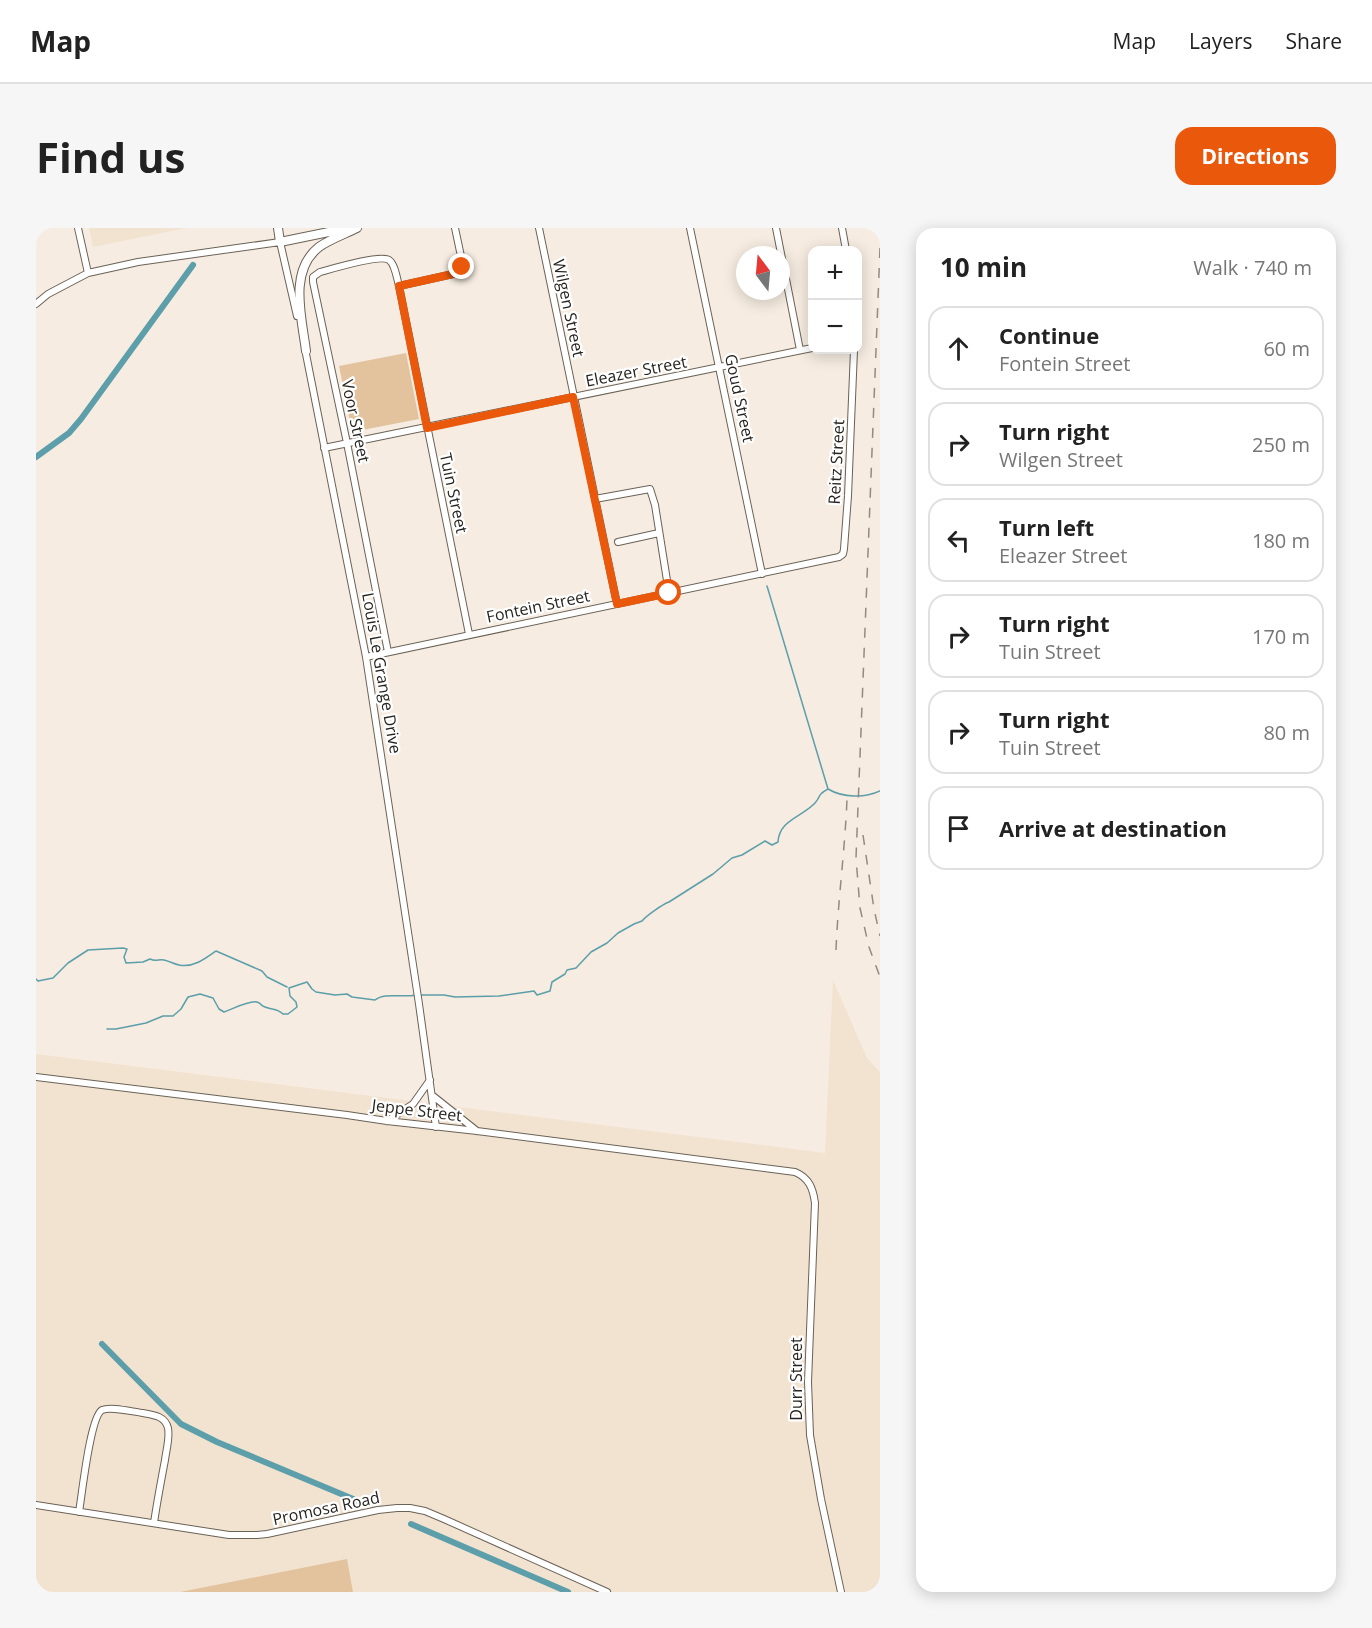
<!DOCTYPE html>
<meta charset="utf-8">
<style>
body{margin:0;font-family:"Open Sans",sans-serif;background:#f6f6f6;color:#222}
.controls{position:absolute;right:18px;top:18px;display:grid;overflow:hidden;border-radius:12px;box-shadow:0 3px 15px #0003}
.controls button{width:54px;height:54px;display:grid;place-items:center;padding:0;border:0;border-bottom:2px solid #e0e0e0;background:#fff;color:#222;font:30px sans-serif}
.compass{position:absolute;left:700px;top:18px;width:54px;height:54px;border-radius:50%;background:#fff;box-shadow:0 3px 15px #0003;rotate:344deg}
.stop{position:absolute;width:18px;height:18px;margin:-14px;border:4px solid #ea580c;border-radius:50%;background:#fff}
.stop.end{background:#ea580c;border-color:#fff;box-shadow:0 2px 6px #0008}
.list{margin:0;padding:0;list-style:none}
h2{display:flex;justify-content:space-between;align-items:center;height:78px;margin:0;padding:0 24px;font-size:26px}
h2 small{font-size:20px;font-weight:400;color:#767676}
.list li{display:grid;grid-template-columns:39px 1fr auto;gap:18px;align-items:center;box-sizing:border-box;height:84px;margin:0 12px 12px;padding:0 12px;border:2px solid #e0e0e0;border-radius:18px}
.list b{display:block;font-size:22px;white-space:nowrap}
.list p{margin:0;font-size:20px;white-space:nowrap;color:#767676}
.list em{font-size:20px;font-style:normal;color:#767676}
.icon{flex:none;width:33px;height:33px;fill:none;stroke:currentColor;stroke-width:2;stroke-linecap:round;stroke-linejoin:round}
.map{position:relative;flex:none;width:844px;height:1364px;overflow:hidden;border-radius:18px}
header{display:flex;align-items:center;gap:36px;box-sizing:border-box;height:84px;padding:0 30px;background:#fff;border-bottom:2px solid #e0e0e0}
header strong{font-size:28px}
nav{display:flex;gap:33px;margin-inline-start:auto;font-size:21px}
.intro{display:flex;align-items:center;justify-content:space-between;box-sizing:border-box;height:144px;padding:0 36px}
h1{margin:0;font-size:42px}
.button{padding:15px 27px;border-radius:18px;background:#ea580c;color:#fff;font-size:21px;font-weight:700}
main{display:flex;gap:36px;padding:0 36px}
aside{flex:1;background:#fff;border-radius:18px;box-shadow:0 3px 15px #0003}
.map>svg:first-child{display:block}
.built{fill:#f2e3d1}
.green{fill:#e2c39e}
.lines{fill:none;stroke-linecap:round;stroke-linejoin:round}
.stream{stroke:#5c9ea9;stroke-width:1.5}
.canal{stroke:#5c9ea9;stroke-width:6}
.minor-casing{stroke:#6a6257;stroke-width:8}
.major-casing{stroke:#6a6257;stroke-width:10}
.minor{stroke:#fff;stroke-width:6}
.major{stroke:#fff;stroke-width:8}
.rail{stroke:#928b83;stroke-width:1.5;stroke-dasharray:10 10;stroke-linecap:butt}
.route{stroke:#ea580c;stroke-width:8}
.labels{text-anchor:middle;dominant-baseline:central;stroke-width:4.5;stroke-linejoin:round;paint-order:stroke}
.street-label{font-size:16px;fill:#27241f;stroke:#fff}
</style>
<header>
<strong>Map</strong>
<nav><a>Map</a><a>Layers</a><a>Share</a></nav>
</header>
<div class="intro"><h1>Find us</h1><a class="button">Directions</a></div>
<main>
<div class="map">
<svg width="844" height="1364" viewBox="0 0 844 1364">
<rect width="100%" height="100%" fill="#f6ece1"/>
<path class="built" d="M53,0H150L57,19Z
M797,752L831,830L844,844V1364H0V826L789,925Z"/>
<path class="green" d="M370,125L383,191L316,204L303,138Z
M311,1331L317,1364H144Z"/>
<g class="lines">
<path class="stream" d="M731,358L792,561C807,570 829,570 844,563
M0,751L2,753L17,750L32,735L52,722L87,720L91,721L88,729L90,735L107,734L114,731C120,734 122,731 128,732C133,733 138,736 143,737C157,740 169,731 180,723L226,743L231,749L251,759
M385,767H408L419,769L463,768L498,763L501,767L514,763L516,754L529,746L531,742L540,740L555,724L571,715L582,705L598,696L606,693C610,688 627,676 633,674L677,646L696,630L706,627L729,613L736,617L742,614C743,592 766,589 779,575C786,567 780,568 792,561
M71,801H80L110,795L127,788H137L145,781L152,769L164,766L177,770L183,781L188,784C197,781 213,772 221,774C227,776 223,777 229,779C236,782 241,780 247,786H252L261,779L260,774L254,768L253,760L271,754L276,761L280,764L299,767L311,766L316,769L339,772C349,764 366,770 380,767"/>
<path class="canal" d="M0,229L33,205L45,191L157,37
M66,1116L145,1196L181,1214L322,1273
M375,1296L532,1364"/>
<g class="minor-casing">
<path id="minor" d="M42,0L52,45
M419,0L426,33L425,42L417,46L363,58L433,406
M503,0L581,376
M654,0L726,346
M740,0L764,122
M806,0L810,22
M0,76L12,66L52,45L102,34L244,14L261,88
M269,121L330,429L383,776L400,899
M288,220L776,120
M559,271L614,261L619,277L633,365
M582,314L623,305
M352,424L311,215L277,54V49L284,44C295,41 345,26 353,32C359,36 361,51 363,58
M330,429L803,329L807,326L808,321L812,268L818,122
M0,849L311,887L351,893L441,903L759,944C773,950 777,960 779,975L772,1154L774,1207L785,1271L805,1364
M397,868L441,903
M351,893L377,876L394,852
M0,1277L193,1307H221L231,1306L342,1282L361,1280H374L389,1283L408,1291L571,1364
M43,1284C46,1267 54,1189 66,1182C75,1178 97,1184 107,1185C118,1187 129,1188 132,1200C134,1210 130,1223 129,1232C125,1253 121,1274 118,1295"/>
</g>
<g class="major-casing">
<path id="major" d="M242,0L244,14L312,0
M270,123C266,90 252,43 283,19C294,11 309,6 321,0"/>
</g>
<use href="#minor" class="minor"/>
<use href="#major" class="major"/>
<path class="rail" d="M844,20L820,630L824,680L833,719L844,749
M827,607L838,681L844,708
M800,722C802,671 809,622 811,571"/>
</g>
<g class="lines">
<path class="route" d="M426,39L422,44L417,46L363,58L391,200L537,169L581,376L633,365"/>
</g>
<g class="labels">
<g class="street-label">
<text transform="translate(533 80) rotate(78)">Wilgen Street</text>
<text transform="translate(600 143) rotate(-11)">Eleazer Street</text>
<text transform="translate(704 170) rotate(78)">Goud Street</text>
<text transform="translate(320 193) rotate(78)">Voor Street</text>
<text transform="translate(800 234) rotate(-87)">Reitz Street</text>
<text transform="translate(418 265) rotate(78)">Tuin Street</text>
<text transform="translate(502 378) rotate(-12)">Fontein Street</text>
<text transform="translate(346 445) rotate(80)">Louis Le Grange Drive</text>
<text transform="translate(381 882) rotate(7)">Jeppe Street</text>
<text transform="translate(760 1151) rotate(-90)">Durr Street</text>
<text transform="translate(290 1280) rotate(-12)">Promosa Road</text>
</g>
</g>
</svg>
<div class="controls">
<button>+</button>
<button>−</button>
</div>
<svg class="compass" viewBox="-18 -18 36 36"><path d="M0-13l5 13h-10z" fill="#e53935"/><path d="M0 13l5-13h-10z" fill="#767676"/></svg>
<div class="stop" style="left:633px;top:365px"></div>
<div class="stop end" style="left:426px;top:39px"></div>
</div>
<aside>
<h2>10 min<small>Walk · 740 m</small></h2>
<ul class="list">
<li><svg class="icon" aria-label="ahead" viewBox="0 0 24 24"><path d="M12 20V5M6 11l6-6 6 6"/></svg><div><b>Continue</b><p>Fontein Street</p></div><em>60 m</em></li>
<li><svg class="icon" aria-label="right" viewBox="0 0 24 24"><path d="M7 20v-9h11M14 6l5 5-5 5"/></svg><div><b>Turn right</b><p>Wilgen Street</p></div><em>250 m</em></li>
<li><svg class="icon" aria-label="left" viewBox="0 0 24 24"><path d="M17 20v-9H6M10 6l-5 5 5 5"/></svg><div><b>Turn left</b><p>Eleazer Street</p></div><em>180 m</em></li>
<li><svg class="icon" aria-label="right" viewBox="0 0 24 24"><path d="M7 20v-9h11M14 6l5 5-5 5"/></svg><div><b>Turn right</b><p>Tuin Street</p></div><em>170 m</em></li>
<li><svg class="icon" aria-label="right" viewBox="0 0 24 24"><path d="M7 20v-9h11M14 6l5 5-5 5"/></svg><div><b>Turn right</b><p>Tuin Street</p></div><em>80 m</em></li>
<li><svg class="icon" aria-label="arrive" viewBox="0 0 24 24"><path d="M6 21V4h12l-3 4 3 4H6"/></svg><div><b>Arrive at destination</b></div></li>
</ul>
</aside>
</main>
